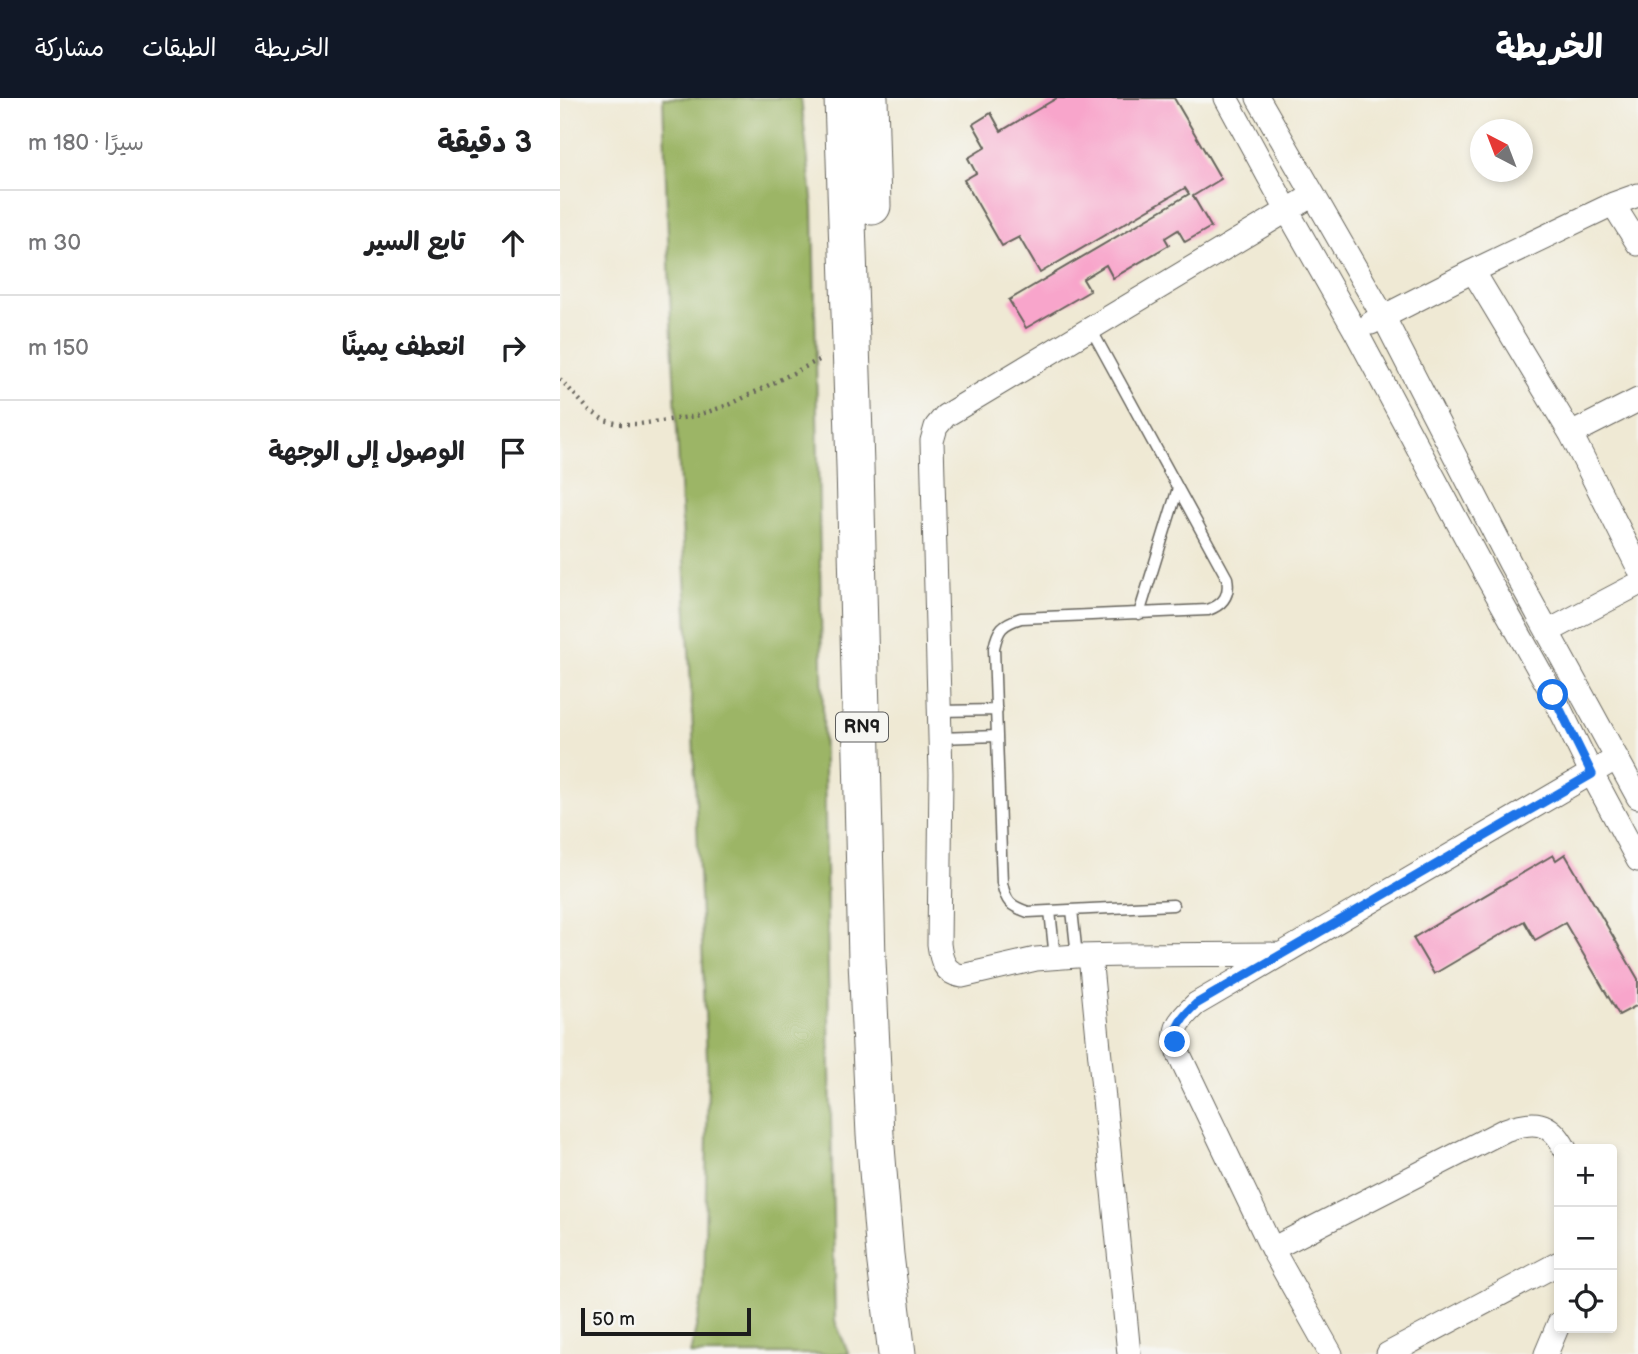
<!DOCTYPE html>
<html lang="ar">
<meta charset="utf-8">
<style>
body{margin:0;font-family:"Balsamiq Sans","Playpen Sans Arabic",sans-serif;background:#f6f6f6;color:#202124;direction:rtl}
.controls{position:absolute;right:21px;bottom:21px;display:grid;overflow:hidden;border-radius:7px;box-shadow:0 4px 10px #0003}
.controls button{width:63px;height:63px;display:grid;place-items:center;padding:0;border:0;border-bottom:2px solid #e0e0e0;background:#fff;color:#202124;font:35px sans-serif}
.compass{position:absolute;left:910px;top:21px;width:63px;height:63px;border-radius:50%;background:#fff;box-shadow:0 4px 10px #0003;rotate:318deg}
.scale{position:absolute;left:21px;bottom:18px;width:170px;box-sizing:border-box;padding-left:7px;border:4px solid #1c1c1c;border-top:0;font-size:19px;line-height:24px;white-space:nowrap;color:#1c1c1c;-webkit-text-stroke:5px #f6f6f2;paint-order:stroke}
.stop{position:absolute;width:21px;height:21px;margin:-16px;border:5px solid #1a73e8;border-radius:50%;background:#fff}
.stop.end{background:#1a73e8;border-color:#fff;box-shadow:0 2px 7px #0008}
.list{margin:0;padding:0;list-style:none}
h2{display:flex;justify-content:space-between;align-items:center;height:91px;margin:0;padding:0 28px;font-size:30px}
h2 small{font-size:23px;font-weight:400;color:#757577}
.list li{display:grid;grid-template-columns:46px 1fr auto;gap:21px;align-items:center;box-sizing:border-box;height:105px;padding:0 28px;border-top:2px solid #e0e0e0}
.list b{display:block;font-size:26px;white-space:nowrap}
.list em{font-size:23px;font-style:normal;color:#757577}
.icon{flex:none;width:38px;height:38px;fill:none;stroke:currentColor;stroke-width:2;stroke-linecap:round;stroke-linejoin:round}
.map{position:relative;flex:none;width:1078px;height:1256px;overflow:hidden;direction:ltr}
header{display:flex;align-items:center;gap:42px;box-sizing:border-box;height:98px;padding:0 35px;background:#111827;color:#fff}
header strong{font-size:33px}
nav{display:flex;gap:38px;margin-inline-start:auto;font-size:24px}
main{display:flex}
aside{flex:1;background:#fff}
.map>svg:first-child{display:block}
.forest{fill:#9cb566;stroke:#5c6841;stroke-width:2}
.building{fill:#f8a5cb}
.lines{fill:none;stroke-linecap:round;stroke-linejoin:round}
.service-casing{stroke:#66645c;stroke-width:13}
.minor-casing{stroke:#66645c;stroke-width:25}
.trunk-casing{stroke:#66645c;stroke-width:39}
.path{stroke:#66645c;stroke-width:4.5;stroke-dasharray:2 5;stroke-linecap:butt}
.service{stroke:#fff;stroke-width:10}
.minor{stroke:#fff;stroke-width:23}
.trunk{stroke:#fff;stroke-width:37}
.route{stroke:#1a73e8;stroke-width:9}
.labels{text-anchor:middle;dominant-baseline:central;stroke-width:5;stroke-linejoin:round;paint-order:stroke}
.shield{fill:#f6f6f2;stroke:#5d5d5c;stroke-width:2}
.shield-label{font-size:18px;font-weight:bold;fill:#1c1c1c}
</style>
<header>
<strong>الخريطة</strong>
<nav><a>الخريطة</a><a>الطبقات</a><a>مشاركة</a></nav>
</header>
<main>
<div class="map">
<svg width="1078" height="1256" viewBox="0 0 1078 1256">
<rect width="100%" height="100%" fill="#f6f6f2"/>
<filter id="ink" filterUnits="userSpaceOnUse"><feTurbulence type="fractalNoise" baseFrequency=".0143" numOctaves="2"/><feDisplacementMap in="SourceGraphic" scale="14" xChannelSelector="R" yChannelSelector="G"/><feConvolveMatrix kernelMatrix="1 2 1 2 8 2 1 2 1" color-interpolation-filters="sRGB"/></filter>
<filter id="wash" filterUnits="userSpaceOnUse"><feTurbulence type="fractalNoise" baseFrequency=".00686" numOctaves="4" result="noise"/><feDisplacementMap in="SourceGraphic" scale="28" xChannelSelector="R" yChannelSelector="G"/><feGaussianBlur stdDeviation="1.57" result="paint"/><feColorMatrix in="noise" values="0 0 0 0 0 0 0 0 0 0 0 0 0 0 0 0 0 1.4 0 .05"/><feComposite in="paint" operator="in"/></filter>
<g filter="url(#wash)">
<rect width="100%" height="100%" fill="#efe9d4"/>
<path class="forest" d="M103,0H241L253,109L275,1223L289,1256H130L144,1194L148,984L131,589L111,222Z"/>
<g id="blocks">
<path class="building" d="M497,0H614L661,81L633,98L651,129L625,144L618,132L605,140L609,147L553,180L546,167L523,181L530,193L466,230L449,202L629,96L625,90L480,175L459,139L442,148L404,82L416,75L408,60L426,49L413,26L431,15L441,33Z
M1005,756L1078,881V907L1059,917L1005,825L975,842L964,823L874,876L853,840L993,757L996,762Z"/>
</g>
</g>
<g filter="url(#ink)">
<use href="#blocks" fill-opacity="0" stroke="#66645c" stroke-width="2"/>
<g class="lines">
<g class="service-casing">
<path id="service" d="M531,231L667,480C670,496 665,506 648,512L461,520C442,526 438,531 434,550L442,785C446,804 450,808 468,814L613,807
M579,516L618,390
M379,613L437,612
M380,640L437,638
M512,812L517,858
M490,813L495,860"/>
</g>
<g class="minor-casing">
<path id="minor" d="M666,0L728,114L796,234L926,477L993,597L1032,676L1078,762
M698,0L823,218L950,465L1078,699
M1053,106L1078,146
M913,173L1011,336L1078,469
M811,225L913,173L1053,106L1078,97
M1011,336L1078,302
M989,533L1078,486
M722,856L566,857L517,858L476,861L402,878C384,875 381,862 379,846L381,676L372,343L376,329L385,318L753,97
M530,858L569,1256
M712,1151L945,1032C973,1022 990,1022 1005,1051
M771,1256L712,1151L618,954C611,931 619,922 636,906L1057,660
M828,1256L999,1165
M986,1256L999,1225"/>
</g>
<g class="trunk-casing">
<path id="trunk" d="M283,0L295,368L307,862L315,1037L325,1157L337,1256
M309,0L312,108"/>
</g>
<path class="path" d="M0,281L29,312L44,322L59,326H80L136,318L171,306L263,260"/>
<use href="#service" class="service"/>
<use href="#minor" class="minor"/>
<use href="#trunk" class="trunk"/>
</g>
</g>
<g class="lines" filter="url(#ink)">
<path class="route" d="M615,944C615,927 624,917 636,906L1032,676L993,597"/>
</g>
<g class="labels">
<rect class="shield" x="276" y="614.5" width="52" height="29" rx="5"/>
<g class="shield-label">
<text x="302" y="629">RN9</text>
</g>
</g>
</svg>
<div class="controls">
<button>+</button>
<button>−</button>
<button><svg class="icon" aria-label="locate" viewBox="0 0 24 24"><circle cx="12" cy="12" r="6"/><path d="M12 2v4M12 18v4M2 12h4M18 12h4"/></svg></button>
</div>
<svg class="compass" viewBox="-18 -18 36 36"><path d="M0-13l5 13h-10z" fill="#e53935"/><path d="M0 13l5-13h-10z" fill="#757577"/></svg>
<div class="scale">50 m</div>
<div class="stop" style="left:993px;top:597px"></div>
<div class="stop end" style="left:615px;top:944px"></div>
</div>
<aside>
<h2>3 دقيقة<small>سيرًا · 180 m</small></h2>
<ul class="list">
<li><svg class="icon" aria-label="ahead" viewBox="0 0 24 24"><path d="M12 20V5M6 11l6-6 6 6"/></svg><div><b>تابع السير</b></div><em>30 m</em></li>
<li><svg class="icon" aria-label="right" viewBox="0 0 24 24"><path d="M7 20v-9h11M14 6l5 5-5 5"/></svg><div><b>انعطف يمينًا</b></div><em>150 m</em></li>
<li><svg class="icon" aria-label="arrive" viewBox="0 0 24 24"><path d="M6 21V4h12l-3 4 3 4H6"/></svg><div><b>الوصول إلى الوجهة</b></div></li>
</ul>
</aside>
</main>
